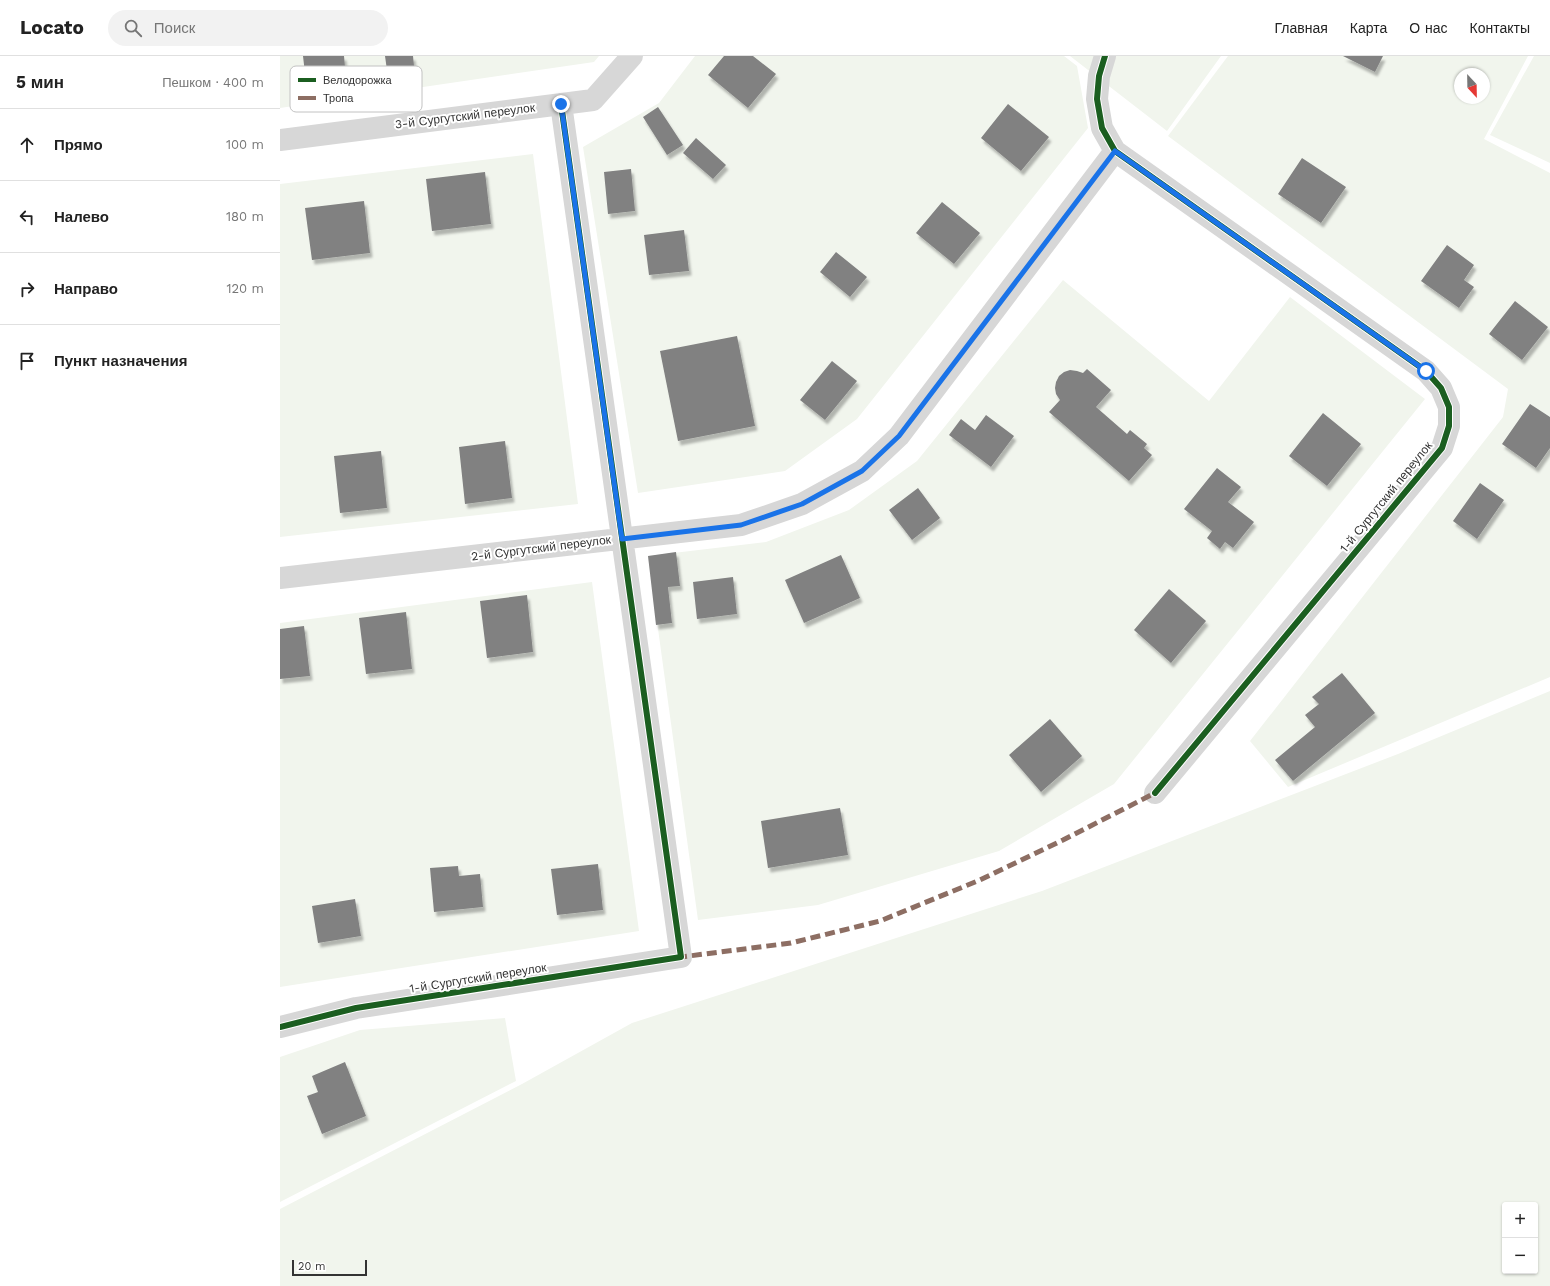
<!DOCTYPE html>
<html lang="ru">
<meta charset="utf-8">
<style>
body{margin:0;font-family:"Work Sans",sans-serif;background:#f2f2f2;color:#222}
.controls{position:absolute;right:12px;bottom:12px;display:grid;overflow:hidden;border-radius:4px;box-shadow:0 1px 3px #0004}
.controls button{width:36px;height:36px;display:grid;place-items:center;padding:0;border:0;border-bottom:1px solid #e0e0e0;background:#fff;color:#222;font:20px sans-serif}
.compass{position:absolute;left:1174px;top:12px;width:36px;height:36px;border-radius:50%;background:#fff;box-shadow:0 1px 3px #0004;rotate:158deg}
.scale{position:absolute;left:12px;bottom:10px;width:75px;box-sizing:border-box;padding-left:4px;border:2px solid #333;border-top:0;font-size:11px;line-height:14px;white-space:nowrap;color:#333;-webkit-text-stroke:3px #fff;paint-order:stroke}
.stop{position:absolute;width:12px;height:12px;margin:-9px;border:3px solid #1a73e8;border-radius:50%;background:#fff}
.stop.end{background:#1a73e8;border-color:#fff;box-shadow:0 1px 4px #0008}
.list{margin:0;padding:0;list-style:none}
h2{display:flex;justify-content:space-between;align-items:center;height:52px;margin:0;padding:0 16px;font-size:17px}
h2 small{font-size:13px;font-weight:400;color:#767676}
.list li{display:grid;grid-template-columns:26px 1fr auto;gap:12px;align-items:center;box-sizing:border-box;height:72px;padding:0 16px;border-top:1px solid #e0e0e0}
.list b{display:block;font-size:15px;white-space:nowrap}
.list em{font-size:13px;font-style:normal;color:#767676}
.icon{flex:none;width:22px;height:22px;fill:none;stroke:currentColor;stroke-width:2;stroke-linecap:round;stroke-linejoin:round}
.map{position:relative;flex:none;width:1270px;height:1230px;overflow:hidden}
header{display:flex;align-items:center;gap:24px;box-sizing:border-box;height:56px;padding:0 20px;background:#fff;border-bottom:1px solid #e0e0e0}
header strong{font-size:19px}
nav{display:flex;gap:22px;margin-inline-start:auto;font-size:14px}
.search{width:280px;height:36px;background:#f2f2f2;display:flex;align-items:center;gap:10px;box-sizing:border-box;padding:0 14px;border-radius:22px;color:#767676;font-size:15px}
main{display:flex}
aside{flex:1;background:#fff}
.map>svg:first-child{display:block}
.green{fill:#f1f5ed;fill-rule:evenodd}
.building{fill:#818181;filter:url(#shadow)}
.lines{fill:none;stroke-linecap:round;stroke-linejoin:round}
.minor{stroke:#d7d7d7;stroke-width:22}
.quiet{stroke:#8d6e63;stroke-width:5;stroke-dasharray:10 5;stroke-linecap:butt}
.cycleway-casing{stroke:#fff;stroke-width:8}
.cycleway{stroke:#1b5e20;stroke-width:6}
.route{stroke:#1a73e8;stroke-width:5}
.labels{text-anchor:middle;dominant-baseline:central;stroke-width:4;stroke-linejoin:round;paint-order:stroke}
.street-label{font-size:12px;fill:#333;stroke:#fff}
.key{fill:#fff;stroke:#c2c2c2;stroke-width:1}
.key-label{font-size:11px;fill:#333}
</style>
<header>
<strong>Locato</strong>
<div class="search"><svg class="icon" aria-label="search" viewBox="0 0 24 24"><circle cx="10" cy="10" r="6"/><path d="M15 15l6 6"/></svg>Поиск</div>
<nav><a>Главная</a><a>Карта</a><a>О нас</a><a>Контакты</a></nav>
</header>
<main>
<aside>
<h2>5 мин<small>Пешком · 400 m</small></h2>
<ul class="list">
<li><svg class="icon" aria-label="ahead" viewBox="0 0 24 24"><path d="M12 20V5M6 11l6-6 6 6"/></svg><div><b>Прямо</b></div><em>100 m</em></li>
<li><svg class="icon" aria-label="left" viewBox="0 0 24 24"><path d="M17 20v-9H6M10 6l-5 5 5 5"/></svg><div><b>Налево</b></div><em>180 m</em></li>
<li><svg class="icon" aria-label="right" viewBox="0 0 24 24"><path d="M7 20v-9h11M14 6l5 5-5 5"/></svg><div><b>Направо</b></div><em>120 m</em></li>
<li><svg class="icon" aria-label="arrive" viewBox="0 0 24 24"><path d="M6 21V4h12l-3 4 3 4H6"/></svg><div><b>Пункт назначения</b></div></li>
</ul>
</aside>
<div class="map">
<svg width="1270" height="1230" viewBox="0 0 1270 1230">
<defs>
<filter id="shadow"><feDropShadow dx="2.5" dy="4.5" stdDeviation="1" flood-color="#0004"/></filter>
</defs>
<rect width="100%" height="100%" fill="#fff"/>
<path class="green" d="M0,0H319L314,6L0,52Z
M415,0H784L797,10L808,72L577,363L505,415L358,437L303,91L379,47Z
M790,0H941L887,75Z
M948,0H1248L1204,83L1270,117V621L1008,731L970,685L1223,361L1228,333L888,80ZM1180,18H1204V42H1180Z
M1254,0H1270V107L1210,79Z
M253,98L298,448L0,481V128Z
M783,224L929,345L1010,241L1145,343L834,728L719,795L538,849L418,864L368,500L486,486L569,454L637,405Z
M312,526L359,875L0,931V567Z
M1270,635V1230H0V1153L242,1028L352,967L762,835L1118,698ZM1225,1149H1255V1215H1225Z
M225,962L236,1025L0,1146V1001L80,974Z"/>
<path class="building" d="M23,0H64L66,22L26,26Z
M105,0H133L134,10L107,14Z
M444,0H473L496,18L468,52L428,19Z
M1063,0H1103L1095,16Z
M728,48L769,81L741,115L701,82Z
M378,51L403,89L387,99L363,61Z
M416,82L446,109L433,123L403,97Z
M1022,102L1066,131L1041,167L998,138Z
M351,113L355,155L328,158L324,116Z
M205,116L211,168L152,175L146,123Z
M84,145L90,197L32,204L25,152Z
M662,146L700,177L674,208L636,177Z
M404,174L409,215L369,219L364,179Z
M1167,189L1194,209L1184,224L1194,231L1179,252L1141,225Z
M556,196L587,221L570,241L540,216Z
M1235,245L1268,271L1242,304L1209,278Z
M457,280L475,370L398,385L380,295Z
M552,305L577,325L545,364L520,344Z
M807,313L831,334L816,351L847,378L850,374L867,388L864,392L872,399L849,425L769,356L780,344L776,338L775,332L776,326L779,320L784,316L790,314L797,315L803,317Z
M1250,348L1270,361V392L1256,412L1222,388Z
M1043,357L1081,388L1047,430L1009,400Z
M706,359L734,380L711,411L669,379L681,363L695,374Z
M225,385L232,442L185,448L179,391Z
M101,395L107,452L60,457L54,400Z
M937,412L961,431L948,446L974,466L953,492L945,486L940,493L927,482L932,475L904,453Z
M1200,427L1224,444L1197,483L1173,465Z
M638,432L660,462L632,484L609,454Z
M396,496L400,530L388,531L392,567L376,569L368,500Z
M561,499L580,542L524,567L505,524Z
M453,521L457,558L417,563L413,526Z
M889,533L926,565L891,607L854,574Z
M247,539L253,596L207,602L200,545Z
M126,556L132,613L86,618L79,562Z
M24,570L30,620L0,623V573Z
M1062,617L1095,657L1013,725L995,704L1035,671L1025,659L1039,648L1032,641Z
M770,663L802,700L761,736L729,699Z
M560,752L568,799L488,812L481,765Z
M318,808L323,854L277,859L271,813Z
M178,810L179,820L200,818L203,851L154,856L150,812Z
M75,843L81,880L38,887L32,850Z
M65,1006L86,1060L42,1078L27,1040L38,1036L32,1020Z"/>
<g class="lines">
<path class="minor" d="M825,0L819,20L817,43L822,72L835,95L1146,315L1161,332L1169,351V370L1162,392L875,737
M0,84L313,44L352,0
M0,522L461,469L522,448L582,415L619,380L835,95
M0,971L76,952L401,901L281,48"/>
<path class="quiet" d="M401,897V901L511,887L600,865L700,824L783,784L875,737"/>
<g class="cycleway-casing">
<path id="cycleway" d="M825,0L819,20L817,43L822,72L835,95L1146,315L1161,332L1169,351V370L1162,392L875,737
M0,971L76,952L401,901L281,48"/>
</g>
<use href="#cycleway" class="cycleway"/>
</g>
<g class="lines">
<path class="route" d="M281,48L342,483L461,469L522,448L582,415L619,380L835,95L1146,315"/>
</g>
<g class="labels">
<g class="street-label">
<text transform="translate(185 60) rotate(-7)">3-й Сургутский переулок</text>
<text transform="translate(1106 441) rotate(-51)">1-й Сургутский переулок</text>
<text transform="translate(261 492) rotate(-7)">2-й Сургутский переулок</text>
<text transform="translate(198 922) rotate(-9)">1-й Сургутский переулок</text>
</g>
</g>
<rect x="10" y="10" width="132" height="46" rx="6" class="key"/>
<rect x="18" y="22" width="18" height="4" fill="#1b5e20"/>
<rect x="18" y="40" width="18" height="4" fill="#8d6e63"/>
<g class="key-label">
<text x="43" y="28">Велодорожка</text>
<text x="43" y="46">Тропа</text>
</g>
</svg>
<div class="controls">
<button>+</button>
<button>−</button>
</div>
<svg class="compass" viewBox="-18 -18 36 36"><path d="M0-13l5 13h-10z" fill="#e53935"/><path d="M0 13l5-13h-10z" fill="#767676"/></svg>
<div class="scale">20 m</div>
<div class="stop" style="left:1146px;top:315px"></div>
<div class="stop end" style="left:281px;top:48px"></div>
</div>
</main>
